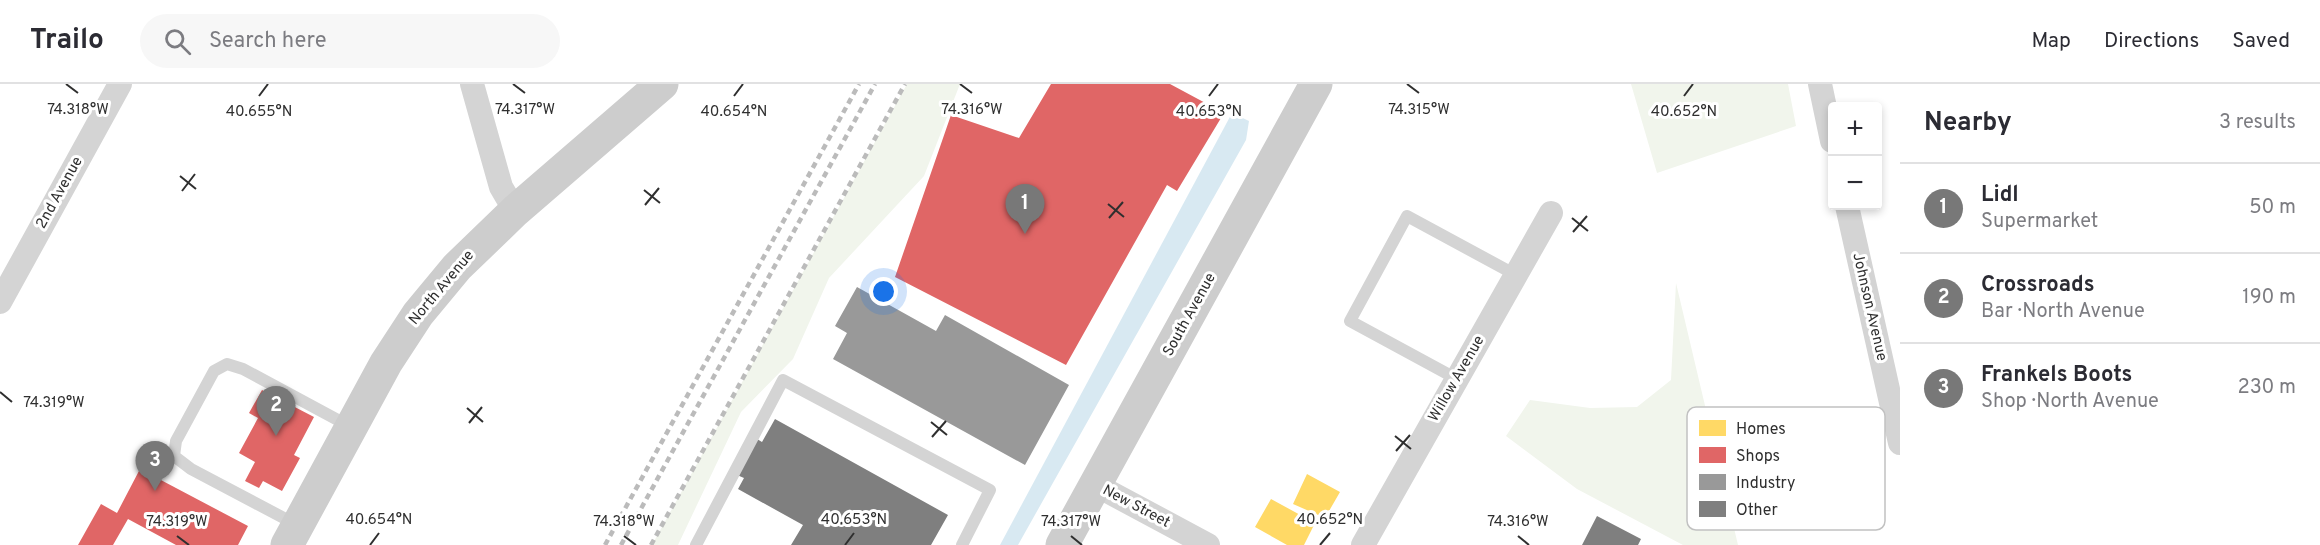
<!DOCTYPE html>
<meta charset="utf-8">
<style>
body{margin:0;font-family:Overpass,sans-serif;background:#f7f7f7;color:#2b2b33}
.controls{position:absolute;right:18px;top:18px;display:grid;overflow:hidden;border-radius:6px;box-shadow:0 3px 9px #0003}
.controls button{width:54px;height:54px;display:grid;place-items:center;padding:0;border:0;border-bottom:2px solid #e1e1e2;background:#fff;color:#2b2b33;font:30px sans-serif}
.you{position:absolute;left:884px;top:208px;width:21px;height:21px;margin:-15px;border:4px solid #fff;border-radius:50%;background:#1a73e8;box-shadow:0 0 0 9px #1a73e833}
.badge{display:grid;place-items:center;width:39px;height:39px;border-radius:50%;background:#787878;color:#fff;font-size:20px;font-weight:700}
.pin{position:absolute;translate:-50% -50px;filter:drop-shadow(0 2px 3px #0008)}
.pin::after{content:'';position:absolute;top:32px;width:21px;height:18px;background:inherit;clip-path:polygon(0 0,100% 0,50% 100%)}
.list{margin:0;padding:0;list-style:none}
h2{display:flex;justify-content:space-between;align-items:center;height:78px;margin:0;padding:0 24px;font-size:26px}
h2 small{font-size:20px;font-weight:400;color:#7c7c81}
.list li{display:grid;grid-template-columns:39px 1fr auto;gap:18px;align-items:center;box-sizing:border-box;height:90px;padding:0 24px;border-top:2px solid #e1e1e2}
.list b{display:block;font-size:22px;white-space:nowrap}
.list p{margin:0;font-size:20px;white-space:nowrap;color:#7c7c81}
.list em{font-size:20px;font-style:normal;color:#7c7c81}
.icon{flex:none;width:33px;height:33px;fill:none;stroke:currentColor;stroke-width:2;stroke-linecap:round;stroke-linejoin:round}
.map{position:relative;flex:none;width:1900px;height:461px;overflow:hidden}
header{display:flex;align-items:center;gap:36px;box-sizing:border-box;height:84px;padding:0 30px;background:#fff;border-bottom:2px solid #e1e1e2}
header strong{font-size:28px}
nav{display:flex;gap:33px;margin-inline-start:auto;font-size:21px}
.search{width:420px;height:54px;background:#f7f7f7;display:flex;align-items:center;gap:15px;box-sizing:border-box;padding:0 21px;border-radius:33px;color:#7c7c81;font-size:22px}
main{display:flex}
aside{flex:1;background:#fff}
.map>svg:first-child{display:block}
.green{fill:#f1f5ec}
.water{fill:#d8e9f2}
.homes{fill:#ffd966}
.shops{fill:#e06666}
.industry{fill:#999}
.building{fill:#7f7f7f}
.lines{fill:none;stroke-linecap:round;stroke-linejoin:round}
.service{stroke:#d4d4d4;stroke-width:12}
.minor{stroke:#d4d4d4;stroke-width:24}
.secondary{stroke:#cdcdcd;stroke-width:33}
.rail{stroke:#bbb;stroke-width:4.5;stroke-dasharray:6 4.5;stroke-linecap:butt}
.ticks{fill:none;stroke:#2f2f2f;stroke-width:2}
.labels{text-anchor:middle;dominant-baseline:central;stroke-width:6;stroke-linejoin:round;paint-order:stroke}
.street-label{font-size:15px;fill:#2f2f2f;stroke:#fff}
.key{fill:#fff;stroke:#c1c1c1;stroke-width:1.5}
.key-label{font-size:16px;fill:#2f2f2f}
.ticks-label{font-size:15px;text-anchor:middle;fill:#2f2f2f;stroke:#fff;stroke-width:6;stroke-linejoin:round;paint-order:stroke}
</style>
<header>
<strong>Trailo</strong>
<div class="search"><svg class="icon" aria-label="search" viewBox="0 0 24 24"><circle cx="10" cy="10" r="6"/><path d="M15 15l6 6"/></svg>Search here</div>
<nav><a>Map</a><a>Directions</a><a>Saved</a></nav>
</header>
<main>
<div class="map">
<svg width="1900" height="461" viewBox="0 0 1900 461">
<rect width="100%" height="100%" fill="#fff"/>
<path class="green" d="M907,0H960L924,92L829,194L793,275L741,328L678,461H652Z
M1631,0H1788L1796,42L1657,89Z
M1676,199L1738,461H1683L1577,405L1506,352L1530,316L1590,324L1637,323L1671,296Z"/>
<path class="water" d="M1232,29L1249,37L1246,56L1018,461H1000Z"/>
<path class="homes" d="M1307,390L1340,408L1325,434L1293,420Z
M1271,415L1315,439L1304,461H1287L1255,443Z"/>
<path class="shops" d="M1051,0H1170L1224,29L1177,107L1167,101L1066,281L895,193L951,31L1019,54Z
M262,306L314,333L294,371L300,374L282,407L263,397L259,404L245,397L255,378L239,369L258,334L249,329Z
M140,385L248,442L238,461H176L128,435L113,461H78L101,420L117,429Z"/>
<path class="industry" d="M857,203L936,247L945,231L1069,301L1025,381L833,275L847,249L835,242Z"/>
<path class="building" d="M775,335L948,431L931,461H791L803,441L738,405L744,394L737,391L757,355L762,358Z
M1597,432L1641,455L1638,461H1582Z"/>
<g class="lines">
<path class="service" d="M1457,295L1350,237L1407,132L1516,191
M297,441L191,385L174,372L176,357L214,287L227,280L243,285L349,342
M696,461L783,296L990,406L962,461"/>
<path class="minor" d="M472,0L501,103L515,127
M1820,0L1832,57
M1847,122L1900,359
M0,218L120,0
M1096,401L1208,461
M1363,461L1551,129"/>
<path class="secondary" d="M287,461L386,279L418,230L457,183L515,127L662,0
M1062,461L1316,0"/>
<path class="rail" d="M605,461L859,0
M621,461L875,0
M651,461L905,0"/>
</g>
<path class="ticks" d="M66,0L78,9M513,0L525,9M960,0L972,9M1407,0L1419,9M259,12L268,0M734,12L743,0M1209,12L1218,0M1684,12L1693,0M180,92L196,105M644,106L660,119M182,107L195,90M1108,120L1124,133M645,121L659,104M1109,134L1123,118M1572,134L1588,147M1573,148L1587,132M0,308L12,318M467,324L483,338M931,338L947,351M469,339L482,323M1395,352L1411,365M932,353L946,337M1396,367L1410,351M177,452L189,461M624,452L636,461M1071,452L1082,461M1518,452L1529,461M370,461L379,449M845,461L854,449M1320,461L1330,449"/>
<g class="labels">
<g class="street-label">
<text transform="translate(60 109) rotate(-61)">2nd Avenue</text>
<text transform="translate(442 204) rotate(-50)">North Avenue</text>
<text transform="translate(1869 223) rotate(77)">Johnson Avenue</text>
<text transform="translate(1190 231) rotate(-61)">South Avenue</text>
<text transform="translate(1457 295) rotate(-60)">Willow Avenue</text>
<text transform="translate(1136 423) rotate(28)">New Street</text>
</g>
</g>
<rect x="1687" y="323" width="198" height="123" rx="9" class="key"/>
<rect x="1699" y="336" width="27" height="16" fill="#ffd966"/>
<rect x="1699" y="363" width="27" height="16" fill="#e06666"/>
<rect x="1699" y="390" width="27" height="16" fill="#999"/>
<rect x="1699" y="417" width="27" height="16" fill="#7f7f7f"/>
<g class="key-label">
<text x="1736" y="350">Homes</text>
<text x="1736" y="377">Shops</text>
<text x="1736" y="404">Industry</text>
<text x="1736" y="431">Other</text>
</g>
<g class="ticks-label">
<text x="78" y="30">74.318°W</text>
<text x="525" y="30">74.317°W</text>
<text x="972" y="30">74.316°W</text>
<text x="1419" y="30">74.315°W</text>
<text x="259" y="32">40.655°N</text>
<text x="734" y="32">40.654°N</text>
<text x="1209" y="32">40.653°N</text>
<text x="1684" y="32">40.652°N</text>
<text x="54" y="323">74.319°W</text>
<text x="379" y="440">40.654°N</text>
<text x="854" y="440">40.653°N</text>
<text x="1330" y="440">40.652°N</text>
<text x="177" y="442">74.319°W</text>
<text x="624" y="442">74.318°W</text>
<text x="1071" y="442">74.317°W</text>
<text x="1518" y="442">74.316°W</text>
</g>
</svg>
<div class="controls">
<button>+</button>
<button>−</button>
</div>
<div class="you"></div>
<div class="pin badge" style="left:1025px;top:150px">1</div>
<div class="pin badge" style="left:276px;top:352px">2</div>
<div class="pin badge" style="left:155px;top:407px">3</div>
</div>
<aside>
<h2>Nearby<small>3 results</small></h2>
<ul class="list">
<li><span class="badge">1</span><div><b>Lidl</b><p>Supermarket</p></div><em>50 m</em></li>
<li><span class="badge">2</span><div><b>Crossroads</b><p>Bar · North Avenue</p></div><em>190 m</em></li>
<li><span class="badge">3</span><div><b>Frankels Boots</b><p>Shop · North Avenue</p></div><em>230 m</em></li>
</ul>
</aside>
</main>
